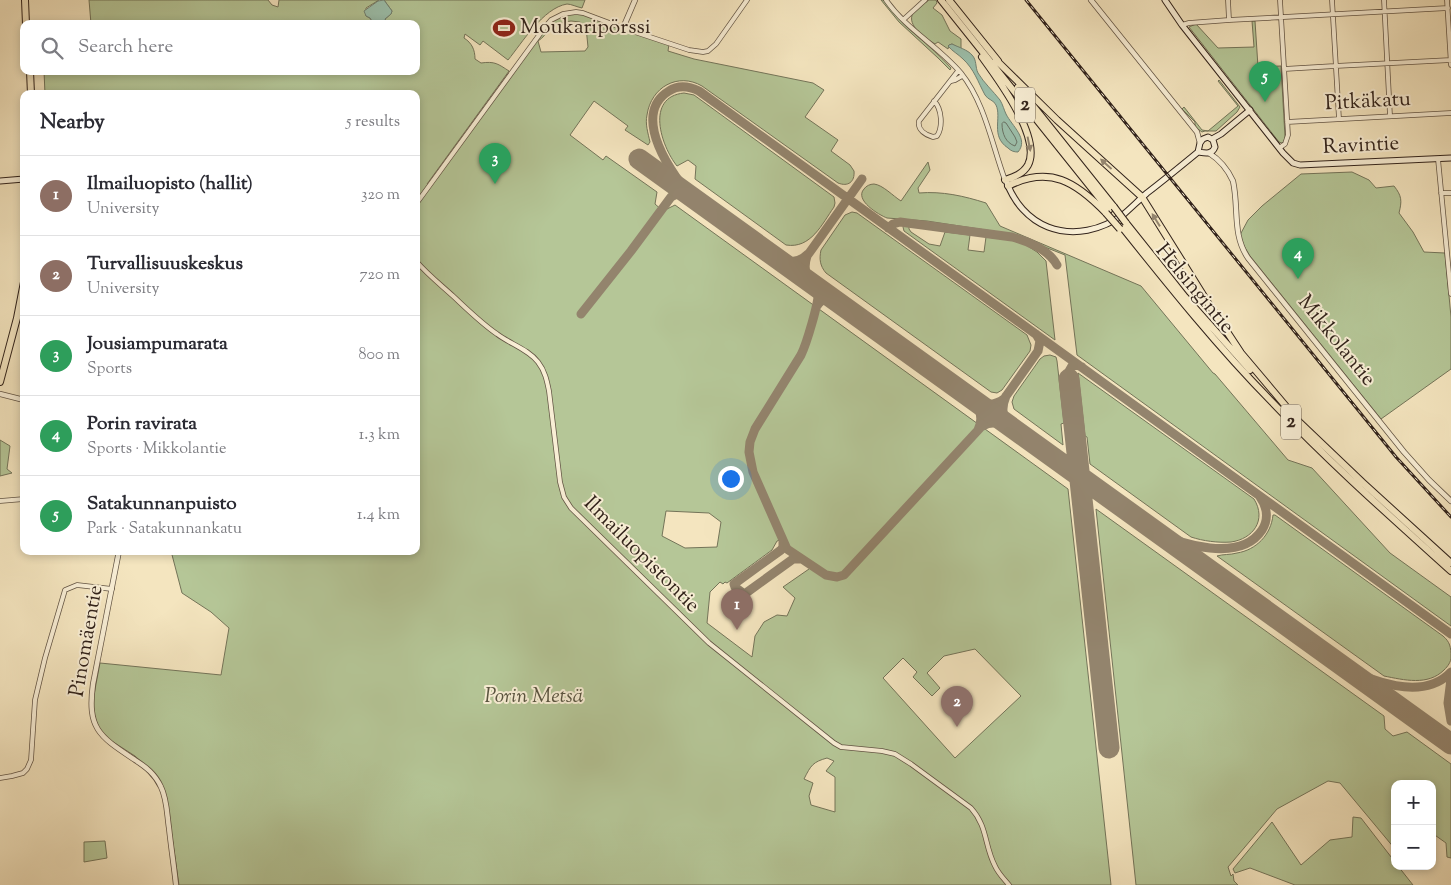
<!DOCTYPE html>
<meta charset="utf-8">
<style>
body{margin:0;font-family:"Sorts Mill Goudy",serif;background:#f2f2f3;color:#2b2b33}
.controls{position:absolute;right:15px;bottom:15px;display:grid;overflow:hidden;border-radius:10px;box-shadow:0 2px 8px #0003}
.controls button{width:45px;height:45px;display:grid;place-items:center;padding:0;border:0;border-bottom:1px solid #e1e1e2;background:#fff;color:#2b2b33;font:25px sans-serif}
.you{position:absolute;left:730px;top:478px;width:18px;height:18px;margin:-12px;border:4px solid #fff;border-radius:50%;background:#1a73e8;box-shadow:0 0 0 8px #1a73e833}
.badge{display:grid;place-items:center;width:32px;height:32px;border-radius:50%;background:#0f766e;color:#fff;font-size:16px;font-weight:700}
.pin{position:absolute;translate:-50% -41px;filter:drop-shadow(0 1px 2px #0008)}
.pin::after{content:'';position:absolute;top:26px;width:18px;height:15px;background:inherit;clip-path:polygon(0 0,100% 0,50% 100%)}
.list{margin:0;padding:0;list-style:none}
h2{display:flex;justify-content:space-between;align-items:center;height:65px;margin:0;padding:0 20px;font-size:21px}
h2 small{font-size:16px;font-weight:400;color:#7c7c81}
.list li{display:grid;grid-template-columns:32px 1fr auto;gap:15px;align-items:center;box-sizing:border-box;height:80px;padding:0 20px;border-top:1px solid #e1e1e2}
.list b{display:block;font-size:19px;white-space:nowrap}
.list p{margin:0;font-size:16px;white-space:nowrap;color:#7c7c81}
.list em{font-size:16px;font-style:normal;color:#7c7c81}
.icon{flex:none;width:28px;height:28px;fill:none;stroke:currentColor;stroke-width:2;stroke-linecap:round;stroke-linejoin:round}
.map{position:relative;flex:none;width:1451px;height:885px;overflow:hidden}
.search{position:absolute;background:#fff;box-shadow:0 2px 8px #0003;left:20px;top:20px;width:400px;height:55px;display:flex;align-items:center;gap:12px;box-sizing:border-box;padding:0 18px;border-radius:10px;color:#7c7c81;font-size:19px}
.panel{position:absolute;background:#fff;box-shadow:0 2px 8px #0003;left:20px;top:90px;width:400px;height:465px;border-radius:10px}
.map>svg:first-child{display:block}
.green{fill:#b5c697;stroke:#747459;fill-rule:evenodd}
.water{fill:#9cc0ac;stroke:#728172}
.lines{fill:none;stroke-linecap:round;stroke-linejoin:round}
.shore{stroke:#677264;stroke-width:1}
.taxiway{stroke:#93846d;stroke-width:9}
.runway{stroke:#93846d;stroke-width:21}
.minor-casing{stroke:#625444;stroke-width:5.5}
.tertiary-casing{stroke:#625444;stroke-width:6}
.secondary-casing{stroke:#32231b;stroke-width:7}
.trunk-casing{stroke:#32231b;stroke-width:8}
.minor{stroke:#f8eed5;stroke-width:4}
.tertiary{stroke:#f8eed5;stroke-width:4.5}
.secondary{stroke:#f8eed5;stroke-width:5}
.trunk{stroke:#f4e5bf;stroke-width:6}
.rail-casing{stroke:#32231b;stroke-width:3}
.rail{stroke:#f8eed5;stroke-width:1;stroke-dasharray:4;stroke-linecap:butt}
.trunk-bridge-casing{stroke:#32231b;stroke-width:8;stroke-linecap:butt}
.trunk-bridge{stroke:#f4e5bf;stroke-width:6}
.oneway{fill:#93846d}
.labels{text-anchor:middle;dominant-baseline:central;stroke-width:4;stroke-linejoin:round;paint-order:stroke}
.shield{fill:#f8eed5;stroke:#6d6053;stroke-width:1}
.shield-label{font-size:20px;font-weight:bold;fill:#32231b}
.poi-label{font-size:21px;fill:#32231b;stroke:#f8eed5;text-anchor:start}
.street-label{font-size:21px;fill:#32231b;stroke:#f8eed5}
.park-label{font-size:21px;font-style:italic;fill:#595440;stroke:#f8eed5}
</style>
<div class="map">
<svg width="1451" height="885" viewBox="0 0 1451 885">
<rect width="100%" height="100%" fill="#f4e5bf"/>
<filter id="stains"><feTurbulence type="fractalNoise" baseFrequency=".004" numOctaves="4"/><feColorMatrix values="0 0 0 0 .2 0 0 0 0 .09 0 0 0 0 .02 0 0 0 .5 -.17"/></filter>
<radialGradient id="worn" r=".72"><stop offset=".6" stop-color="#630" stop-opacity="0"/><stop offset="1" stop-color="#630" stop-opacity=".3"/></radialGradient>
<path class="green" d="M89,0H268L272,5L278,7L279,0H379L366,8V16L370,18L374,24H91Z
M384,0H585L582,8C577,7 571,4 567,4C543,8 522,43 508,60L483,41L480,45L465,34L464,38C472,43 475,50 475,59L481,63C495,61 498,64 509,71L427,184L429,186L546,26L557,16L576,12L669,44L668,51L694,59L813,83L824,90L805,117L838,140L831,151L850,165L854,171C855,182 848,187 838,183L702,86C678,72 651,87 647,115C645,124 648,133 650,142L648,145L625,130L628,126L594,101L570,135L603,160L606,156L657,192L655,204L663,211L675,205L1068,489L1111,885H179L166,796L147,767L135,756L107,738L99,728L94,715L93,700L100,663L221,675L229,628L211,612L182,593L171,551H416V94H45L44,71H416V24H387L385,19L391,14L392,11ZM571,21L580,22L586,27L588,47L585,51L541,52L538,41C543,38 546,33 551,29C556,24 564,22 571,21ZM666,511L709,513L721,522L717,547L685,548L662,536ZM784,539L792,549L814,564L809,569L783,587L795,598L787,616L777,615L764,622L755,636L752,657L707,623L710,592L720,582L723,584L725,582L727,583L772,550L777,541ZM975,649L1021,696L955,758L883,678L903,658L917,672L913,677L932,696L940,688L927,673L944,656ZM827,758L834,761L826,771L835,777V812L811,805L809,796L813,783L804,779C811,765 813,762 827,758Z
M881,0H884C902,27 930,44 951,68L950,70L938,58L899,22Z
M929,0H936L937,3L933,8L942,15L950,31L961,39V49L952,44L949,45L948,49L938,42L935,44C926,38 906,26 913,13C916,8 924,4 929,0Z
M1252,21H1255L1258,67L1281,66L1285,137L1284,141L1282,143L1279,142L1189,27L1196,24L1218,48L1254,47Z
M1219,80L1240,107L1237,112L1216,131H1205L1202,132L1195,127V122L1182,109L1184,107L1202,130L1208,131L1238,106L1218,81Z
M684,93L694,95L834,197L835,203L834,207C822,224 811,249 786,245L695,179L696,166L688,160L677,166C661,146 645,97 684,93Z
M928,162L930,170L918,188L919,193C942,191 964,196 986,203L1000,226L1141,286L1213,373L1215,374L1288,460L1312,468L1390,553L1451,597V626L1077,355L1065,255L1012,234L927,221L887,218C879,215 854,200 864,189C866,186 870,184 874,184C883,185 893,196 901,201Z
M1352,172L1369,180L1376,188L1394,186C1402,196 1402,201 1399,213L1413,232L1424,252L1445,253L1451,317V369L1381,419L1250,256L1244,246L1240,235L1248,220L1262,206L1301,174Z
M852,212L857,213L1027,335L1031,345L1030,351L1002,390L997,393L991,392L826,273C820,266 819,259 821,250L845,215Z
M905,225L909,226V229L911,232L929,244L940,246L945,232L970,235L968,250L984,252L986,237L1011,240L1026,245L1037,252L1046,261L1055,340L904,231L903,227Z
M1050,355L1056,357L1057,361L1064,423L1061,424L1063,445L1014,409L1012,402L1014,396L1040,359L1044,356Z
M1078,373L1254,499C1267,520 1253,539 1231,542C1218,543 1203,541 1191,537L1090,464L1087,437L1085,436Z
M0,440L10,446L7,469L12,473L0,476Z
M1096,509L1384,716L1385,729L1393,736L1407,732L1451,764V858L1447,857L1446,843L1432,833V784H1395V849L1340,783L1328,781L1277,809L1228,867L1231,876L1233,874L1234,881L1238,885H1136Z
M1273,515H1275L1443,636C1450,642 1451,647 1451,657C1451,662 1448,666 1444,670C1428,686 1404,680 1384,676L1217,556C1223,554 1230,555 1237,553C1256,550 1271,535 1273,515Z
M1353,817L1361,818L1395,862V866H1398L1413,885H1295L1250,868L1235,873L1233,869L1272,822L1301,865L1330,840L1352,837Z
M105,841L107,858L84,862V842Z"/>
<path class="water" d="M384,0L392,11L391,14L385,19L387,24H374L370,18L366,16L364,11L378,1Z
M952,44C958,47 968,50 972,55C977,60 975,67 978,73C984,83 993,91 1000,100C1003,105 1004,110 1006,114C1012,126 1029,139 1018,152C1014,152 1011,151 1008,148C990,136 1002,118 996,105C994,100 988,100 985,95C978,82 974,69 963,59C958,54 952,51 948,46L949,45Z"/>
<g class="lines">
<path class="shore" d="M1004,122L1006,123L1015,137L1017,142L1015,146C1006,143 1002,134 1002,124Z"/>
<path class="taxiway" d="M862,179L807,256C804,265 804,274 811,282C813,285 816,287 818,291C820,300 806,345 801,355L755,429L750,442L749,452L753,472L787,549L826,575L837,577L844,575L981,427C991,421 1000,422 1011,427
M694,199C673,177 629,115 669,91C678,85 689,86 699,91L1451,634
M888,228L893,224L900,222L1012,237C1028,241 1049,250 1057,265
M775,257C787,264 798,264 808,254
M817,306C821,298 829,298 837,301
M581,314L631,251L671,197L679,193L690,196
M1068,373L1072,366L1077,365L1082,367
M1006,396C1001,408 1002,417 1010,426
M972,399C983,405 993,407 1004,399L1038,351L1040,341L1036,334
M974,401C981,410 983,420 978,430
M1154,530C1181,545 1240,563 1262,530C1269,519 1267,507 1260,497
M783,542V547L781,550L734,584L735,587L743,593H746L793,559H801
M1339,664C1369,681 1423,702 1451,672
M1451,679L1448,703L1451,721"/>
<path class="runway" d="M639,159L1451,744
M1069,379L1109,748"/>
<g class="minor-casing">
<path id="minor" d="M886,0C906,29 938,46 961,73C985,103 992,145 1005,180
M1228,0L1229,20
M1332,0L1339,119
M1384,0L1390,116
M1447,0L1451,65
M903,20L925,0
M1182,25L1189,23L1229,20L1448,8
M1284,69L1335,66L1451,60
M951,81L955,80L962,76
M934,101C942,109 943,127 937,136L933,137C926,135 917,130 919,121L958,71
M1287,122L1451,113
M1279,148L1285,144L1288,135L1280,0
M1438,159L1451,294
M1441,193H1451
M416,204L545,27L551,20L563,14L576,12L583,13L623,28L689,50L703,52L708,51L716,44L747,0
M416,261C427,274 441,285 453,296C467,309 481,323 497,334C510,344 528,349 538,362C545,371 547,381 549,391L560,482L564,497L571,508L709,643L834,743L841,747L882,751L895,754L911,764L971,808C988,827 984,845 995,866C998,873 1004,879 1009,885
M0,501L24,499
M0,778L12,776L23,773L27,769L31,760L35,700L45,658L65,590L77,585L112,589"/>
</g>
<g class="tertiary-casing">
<path id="tertiary" d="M1091,0L1197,132L1200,143
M623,28L635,0
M1209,153C1220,160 1228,170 1233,181C1239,208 1232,235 1248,258L1404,452L1429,480L1451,501
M0,394L24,400
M119,551L93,684C87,729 99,736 135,760C146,767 155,774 161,787C167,799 167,815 169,828C171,847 174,866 176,885"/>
</g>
<g class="secondary-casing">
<path id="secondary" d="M1165,0L1182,25L1283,153L1293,163L1300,165L1451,158
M1212,139L1221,134L1250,110
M0,181L24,179
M1007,183C1014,202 1028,219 1048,227C1074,237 1102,230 1124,214C1132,207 1139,200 1147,193C1164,180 1181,166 1198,152L1200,143L1203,139L1208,137L1213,140L1215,147C1212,155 1205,153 1198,152"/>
</g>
<g class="trunk-casing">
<path id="trunk" d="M25,0L26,24
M941,0L1109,210
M949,0L998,61
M982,57C998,79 1042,138 1028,165C1023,174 1014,177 1005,180
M996,60L1057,120L1142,197L1210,306L1241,353L1300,423
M30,71L31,94
M1018,87L1114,207
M1008,186C1050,165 1076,182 1106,213
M1126,223L1185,297L1250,370
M1122,227C1170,287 1218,347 1272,402C1329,462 1390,516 1451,571
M0,382L17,318L24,282
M1298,421L1362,482L1451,563"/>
</g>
<use href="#minor" class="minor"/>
<use href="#tertiary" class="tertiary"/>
<use href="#secondary" class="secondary"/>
<use href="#trunk" class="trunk"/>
<g class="rail-casing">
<path id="rail" d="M1026,0L1396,457L1451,517"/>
</g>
<use href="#rail" class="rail"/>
<g class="trunk-bridge-casing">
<path id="trunk-bridge" d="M1114,207L1126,223
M1106,213L1120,229"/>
</g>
<use href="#trunk-bridge" class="trunk-bridge"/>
</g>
<defs><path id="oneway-solid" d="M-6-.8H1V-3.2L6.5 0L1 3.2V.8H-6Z" transform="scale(1.25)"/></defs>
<g class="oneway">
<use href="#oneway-solid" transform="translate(1029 144) rotate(79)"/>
<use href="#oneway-solid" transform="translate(1106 164) rotate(-138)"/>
<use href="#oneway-solid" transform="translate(1156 220) rotate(-122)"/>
</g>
<defs>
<g id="stadium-bare" transform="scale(1.725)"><path d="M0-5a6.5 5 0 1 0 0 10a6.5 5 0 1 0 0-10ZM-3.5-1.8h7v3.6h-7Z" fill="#8f2418" stroke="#f8eed5" stroke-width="2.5" paint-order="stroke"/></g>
</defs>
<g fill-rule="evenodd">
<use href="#stadium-bare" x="504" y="28"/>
</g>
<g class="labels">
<g class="shield">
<rect x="1015" y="87.5" width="20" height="35" rx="4"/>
<rect x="1281" y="404.5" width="20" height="35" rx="4"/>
</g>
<g class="shield-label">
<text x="1025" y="105">2</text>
<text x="1291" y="422">2</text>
</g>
<g class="poi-label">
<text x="520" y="28">Moukaripörssi</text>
</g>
<g class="street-label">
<text transform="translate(1368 102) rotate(-3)">Pitkäkatu</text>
<text transform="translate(1361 146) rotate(-3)">Ravintie</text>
<text transform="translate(1194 289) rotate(50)">Helsingintie</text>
<text transform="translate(1336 341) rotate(51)">Mikkolantie</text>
<text transform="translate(641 555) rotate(45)">Ilmailuopistontie</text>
<text transform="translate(87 641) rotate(-80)">Pinomäentie</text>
</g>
<g class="park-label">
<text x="534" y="697">Porin Metsä</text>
</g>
</g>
<rect width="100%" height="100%" filter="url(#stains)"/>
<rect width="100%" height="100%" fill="url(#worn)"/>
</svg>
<div class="controls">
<button>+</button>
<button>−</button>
</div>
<div class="you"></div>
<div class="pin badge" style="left:737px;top:630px;background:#8d6e63">1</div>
<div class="pin badge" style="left:957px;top:727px;background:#8d6e63">2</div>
<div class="pin badge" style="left:495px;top:184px;background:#2e9e5b">3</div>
<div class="pin badge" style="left:1298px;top:279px;background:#2e9e5b">4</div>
<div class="pin badge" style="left:1265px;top:102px;background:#2e9e5b">5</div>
<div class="search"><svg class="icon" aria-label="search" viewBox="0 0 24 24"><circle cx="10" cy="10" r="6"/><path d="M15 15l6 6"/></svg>Search here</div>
<section class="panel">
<h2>Nearby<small>5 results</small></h2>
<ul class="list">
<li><span class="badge" style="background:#8d6e63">1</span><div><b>Ilmailuopisto (hallit)</b><p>University</p></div><em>320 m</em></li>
<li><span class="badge" style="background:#8d6e63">2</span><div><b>Turvallisuuskeskus</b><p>University</p></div><em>720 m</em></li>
<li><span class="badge" style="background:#2e9e5b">3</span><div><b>Jousiampumarata</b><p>Sports</p></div><em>800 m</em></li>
<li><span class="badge" style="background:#2e9e5b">4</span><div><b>Porin ravirata</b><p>Sports · Mikkolantie</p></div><em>1.3 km</em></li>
<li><span class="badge" style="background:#2e9e5b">5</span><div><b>Satakunnanpuisto</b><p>Park · Satakunnankatu</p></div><em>1.4 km</em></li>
</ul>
</section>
</div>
